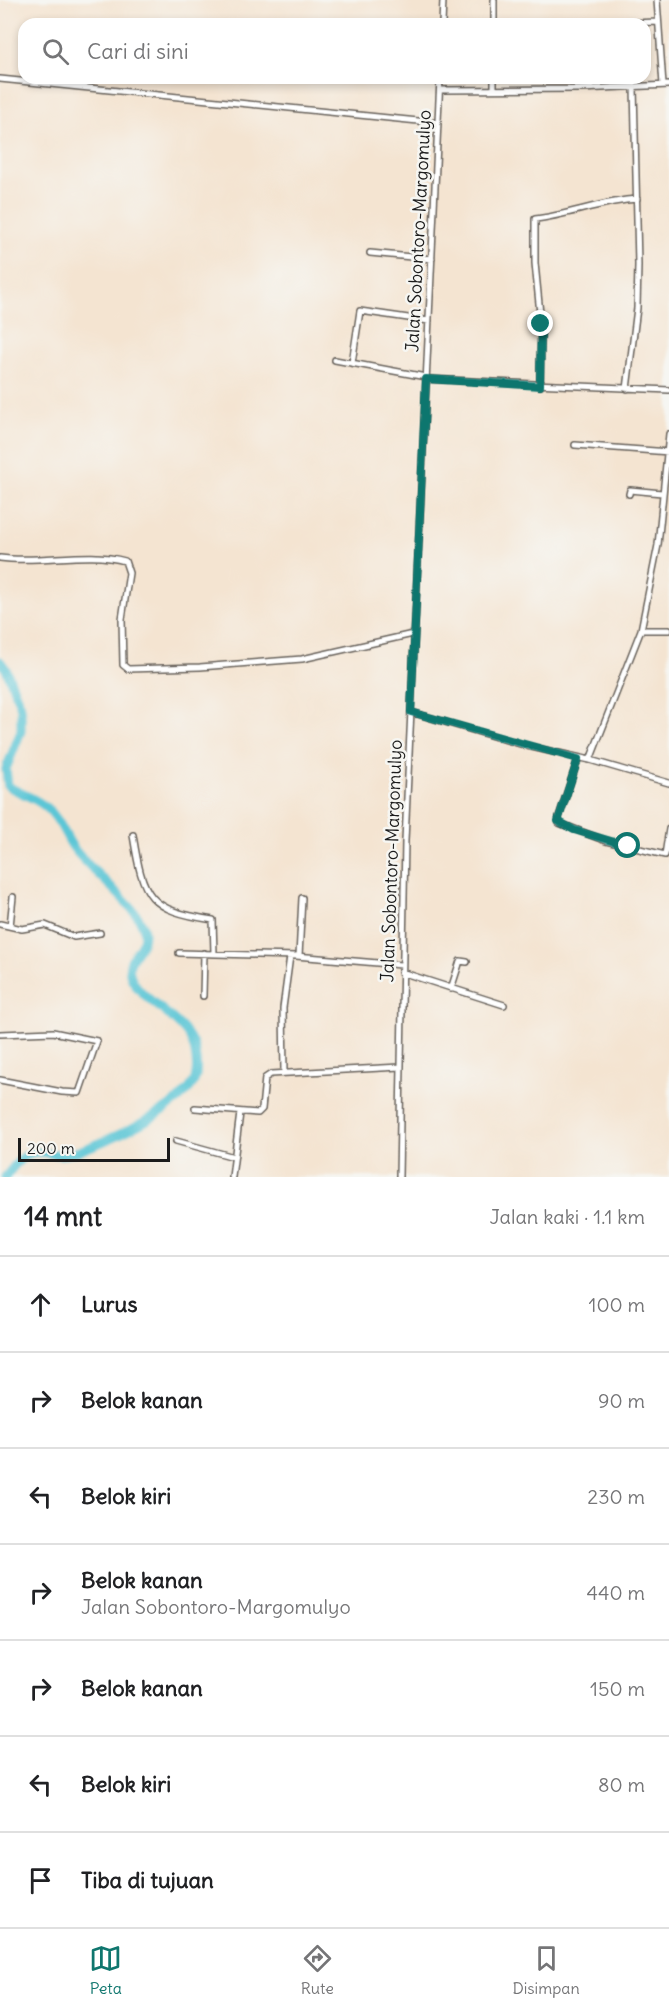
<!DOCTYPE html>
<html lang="id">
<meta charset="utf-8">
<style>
body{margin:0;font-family:Delius,sans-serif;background:#f6f6f6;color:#202124}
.scale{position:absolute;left:18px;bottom:15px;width:152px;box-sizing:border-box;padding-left:6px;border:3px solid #1c1c1c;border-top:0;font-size:16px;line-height:21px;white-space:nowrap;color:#1c1c1c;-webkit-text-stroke:4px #f6f6f2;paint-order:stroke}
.stop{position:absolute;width:18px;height:18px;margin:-14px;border:4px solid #0f766e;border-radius:50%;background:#fff}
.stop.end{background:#0f766e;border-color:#fff;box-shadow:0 2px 6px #0008}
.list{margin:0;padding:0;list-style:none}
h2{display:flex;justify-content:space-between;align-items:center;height:78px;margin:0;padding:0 24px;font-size:26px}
h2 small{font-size:20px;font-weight:400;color:#757577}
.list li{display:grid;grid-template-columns:39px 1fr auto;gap:18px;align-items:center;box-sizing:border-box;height:96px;padding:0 24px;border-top:2px solid #e0e0e0}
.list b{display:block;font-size:22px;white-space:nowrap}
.list p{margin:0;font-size:20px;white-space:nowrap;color:#757577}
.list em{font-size:20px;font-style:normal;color:#757577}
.icon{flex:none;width:33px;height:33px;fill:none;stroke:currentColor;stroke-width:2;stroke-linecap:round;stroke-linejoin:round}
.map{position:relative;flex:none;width:669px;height:1177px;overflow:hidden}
.search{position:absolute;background:#fff;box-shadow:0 3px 9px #0003;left:18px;right:18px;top:18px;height:66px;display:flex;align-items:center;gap:15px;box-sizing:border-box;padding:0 21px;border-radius:18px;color:#757577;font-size:22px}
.sheet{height:750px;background:#fff}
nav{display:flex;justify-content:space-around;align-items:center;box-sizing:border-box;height:84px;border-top:2px solid #e0e0e0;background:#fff;font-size:16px;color:#757577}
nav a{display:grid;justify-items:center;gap:3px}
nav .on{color:#0f766e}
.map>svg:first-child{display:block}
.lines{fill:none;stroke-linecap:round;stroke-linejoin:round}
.river{stroke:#5cc6d6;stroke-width:9}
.minor-casing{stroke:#68625b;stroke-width:8}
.minor{stroke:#fff;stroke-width:5}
.route{stroke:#0f766e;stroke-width:8}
.labels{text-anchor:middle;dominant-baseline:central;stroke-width:5;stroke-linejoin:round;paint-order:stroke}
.street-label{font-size:18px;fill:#1c1c1c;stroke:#f6f6f2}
</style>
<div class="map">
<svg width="669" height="1177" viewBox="0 0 669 1177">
<rect width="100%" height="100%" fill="#f6f6f2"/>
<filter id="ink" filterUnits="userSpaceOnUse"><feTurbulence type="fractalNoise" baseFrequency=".0167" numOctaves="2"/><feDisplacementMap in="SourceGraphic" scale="12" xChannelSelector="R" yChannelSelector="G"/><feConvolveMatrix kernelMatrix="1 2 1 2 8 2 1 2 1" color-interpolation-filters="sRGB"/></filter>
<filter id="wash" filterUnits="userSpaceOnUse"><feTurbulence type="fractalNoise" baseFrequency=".008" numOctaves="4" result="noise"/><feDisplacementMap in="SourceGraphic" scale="24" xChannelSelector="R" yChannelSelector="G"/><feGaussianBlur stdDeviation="1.35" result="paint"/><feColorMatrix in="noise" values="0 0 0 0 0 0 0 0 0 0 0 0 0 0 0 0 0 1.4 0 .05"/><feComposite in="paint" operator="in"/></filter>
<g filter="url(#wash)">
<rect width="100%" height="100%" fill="#f4e4d1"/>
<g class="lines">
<path class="river" d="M0,661L6,669L21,707V731L6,769L8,786C21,794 36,798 47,808C59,818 64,833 72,846C86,868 143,909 144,932C145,949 126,956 130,973C134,998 187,1018 194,1048C196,1057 198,1070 195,1079C185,1108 97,1147 68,1154C57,1157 43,1150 32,1153C20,1156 12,1169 5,1177"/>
</g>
</g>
<g filter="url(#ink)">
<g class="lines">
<g class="minor-casing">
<path id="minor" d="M657,0L663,85
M442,24L443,0
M494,24V0
M604,24L658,22
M494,78V89
M0,79L438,123
M440,90L580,89L669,85
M370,253L432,259
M335,360L426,377
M352,363L360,311L429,321
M426,379L669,390
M540,386L541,324L535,263V219C570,215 602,201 637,199
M627,389L637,308L638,265L634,87
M575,445L669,452
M629,494L630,490L662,493
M0,558C40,564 88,550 125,561L129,573L122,619L123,665L128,669L200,667L302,659L413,634
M641,630H669
M411,712L527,746L590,760L641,630L658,545L669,434
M578,759L559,817V823L606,841L665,855L669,829
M590,760L669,783
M133,835C143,898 148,910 213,920L214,953
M0,924L22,929L45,925L74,937L100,933
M10,926L13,897
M179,953L296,956L401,965
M299,956L302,898
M401,972L504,1005
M451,989L460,961L467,962
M203,996L204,953
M0,1034L53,1032L97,1041L79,1093L62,1092L0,1080
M284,1072L283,1008L290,956
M195,1108L258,1113L262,1109L265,1078L271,1074L400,1067
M176,1141L234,1157
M232,1177L240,1113
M399,1177L405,841L440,78"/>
</g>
<use href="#minor" class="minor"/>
</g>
</g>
<g class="lines" filter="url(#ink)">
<path class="route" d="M541,324L540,386L426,379L411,712L578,759L558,821L574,830L628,846"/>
</g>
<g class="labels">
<g class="street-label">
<text transform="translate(418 231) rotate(-87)">Jalan Sobontoro-Margomulyo</text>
<text transform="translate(391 861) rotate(-88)">Jalan Sobontoro-Margomulyo</text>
</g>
</g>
</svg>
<div class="scale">200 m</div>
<div class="stop" style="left:628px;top:846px"></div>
<div class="stop end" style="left:541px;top:324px"></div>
<div class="search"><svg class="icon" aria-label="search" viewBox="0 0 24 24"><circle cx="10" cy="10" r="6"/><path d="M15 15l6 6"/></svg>Cari di sini</div>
</div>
<section class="sheet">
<h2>14 mnt<small>Jalan kaki · 1.1 km</small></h2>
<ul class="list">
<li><svg class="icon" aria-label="ahead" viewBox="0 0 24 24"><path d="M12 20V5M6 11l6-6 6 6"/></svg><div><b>Lurus</b></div><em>100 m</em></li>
<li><svg class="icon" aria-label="right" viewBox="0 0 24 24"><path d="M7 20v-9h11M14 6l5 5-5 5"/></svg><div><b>Belok kanan</b></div><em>90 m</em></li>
<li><svg class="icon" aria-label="left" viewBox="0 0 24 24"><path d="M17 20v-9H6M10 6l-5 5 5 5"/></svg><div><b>Belok kiri</b></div><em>230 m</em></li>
<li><svg class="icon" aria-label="right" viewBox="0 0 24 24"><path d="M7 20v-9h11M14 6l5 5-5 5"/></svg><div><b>Belok kanan</b><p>Jalan Sobontoro-Margomulyo</p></div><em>440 m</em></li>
<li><svg class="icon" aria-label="right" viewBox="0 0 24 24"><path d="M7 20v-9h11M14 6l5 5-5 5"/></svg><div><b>Belok kanan</b></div><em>150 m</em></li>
<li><svg class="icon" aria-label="left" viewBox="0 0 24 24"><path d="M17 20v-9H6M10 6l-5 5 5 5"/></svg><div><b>Belok kiri</b></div><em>80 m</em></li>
<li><svg class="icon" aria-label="arrive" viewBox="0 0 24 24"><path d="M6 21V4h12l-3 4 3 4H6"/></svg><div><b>Tiba di tujuan</b></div></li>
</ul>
</section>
<nav>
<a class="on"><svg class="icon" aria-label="map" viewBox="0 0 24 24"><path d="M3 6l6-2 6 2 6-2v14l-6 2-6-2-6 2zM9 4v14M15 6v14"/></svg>Peta</a>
<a><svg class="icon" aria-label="directions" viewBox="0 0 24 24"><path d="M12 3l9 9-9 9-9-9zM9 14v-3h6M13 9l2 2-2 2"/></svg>Rute</a>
<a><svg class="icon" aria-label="saved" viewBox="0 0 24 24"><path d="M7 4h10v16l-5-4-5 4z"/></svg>Disimpan</a>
</nav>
